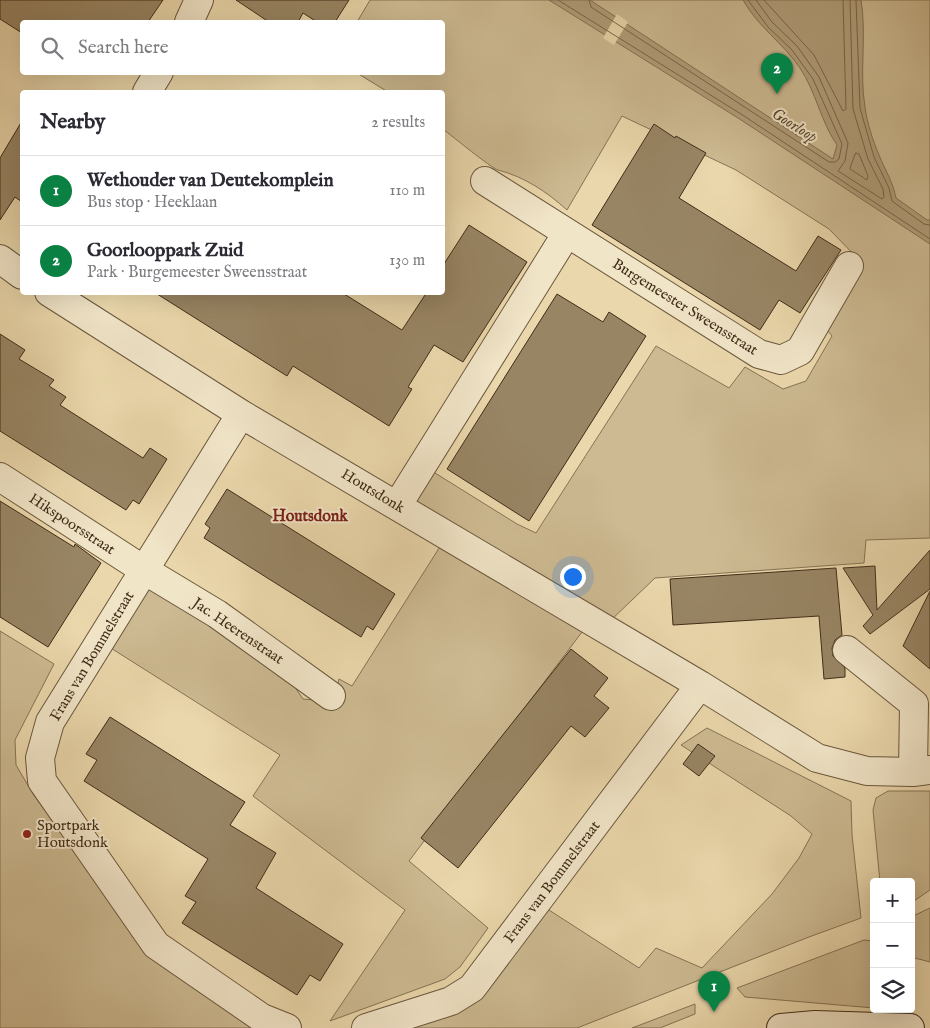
<!DOCTYPE html>
<meta charset="utf-8">
<style>
body{margin:0;font-family:"IM FELL English",serif;background:#f7f7f7;color:#2b2b33}
.controls{position:absolute;right:15px;bottom:15px;display:grid;overflow:hidden;border-radius:5px;box-shadow:0 5px 20px #0002}
.controls button{width:45px;height:45px;display:grid;place-items:center;padding:0;border:0;border-bottom:1px solid #e1e1e2;background:#fff;color:#2b2b33;font:25px sans-serif}
.you{position:absolute;left:572px;top:576px;width:18px;height:18px;margin:-12px;border:4px solid #fff;border-radius:50%;background:#1a73e8;box-shadow:0 0 0 8px #1a73e833}
.badge{display:grid;place-items:center;width:32px;height:32px;border-radius:50%;background:#0b8043;color:#fff;font-size:16px;font-weight:700}
.pin{position:absolute;translate:-50% -41px;filter:drop-shadow(0 1px 2px #0008)}
.pin::after{content:'';position:absolute;top:26px;width:18px;height:15px;background:inherit;clip-path:polygon(0 0,100% 0,50% 100%)}
.list{margin:0;padding:0;list-style:none}
h2{display:flex;justify-content:space-between;align-items:center;height:65px;margin:0;padding:0 20px;font-size:21px}
h2 small{font-size:16px;font-weight:400;color:#7c7c81}
.list li{display:grid;grid-template-columns:32px 1fr auto;gap:15px;align-items:center;box-sizing:border-box;height:70px;padding:0 20px;border-top:1px solid #e1e1e2}
.list b{display:block;font-size:19px;white-space:nowrap}
.list p{margin:0;font-size:16px;white-space:nowrap;color:#7c7c81}
.list em{font-size:16px;font-style:normal;color:#7c7c81}
.icon{flex:none;width:28px;height:28px;fill:none;stroke:currentColor;stroke-width:2;stroke-linecap:round;stroke-linejoin:round}
.map{position:relative;flex:none;width:930px;height:1028px;overflow:hidden}
.search{position:absolute;background:#fff;box-shadow:0 5px 20px #0002;left:20px;top:20px;width:425px;height:55px;display:flex;align-items:center;gap:12px;box-sizing:border-box;padding:0 18px;border-radius:5px;color:#7c7c81;font-size:19px}
.panel{position:absolute;background:#fff;box-shadow:0 5px 20px #0002;left:20px;top:90px;width:425px;height:205px;border-radius:5px}
.map>svg:first-child{display:block}
.green{fill:#cdba92;stroke:#867355}
.water{fill:#b09d79;stroke:#837052}
.pier{fill:#ead7ab}
.lines{fill:none;stroke-linecap:round;stroke-linejoin:round}
.shore{stroke:#786448;stroke-width:1}
.building{fill:#988564;stroke:#402c18}
.minor-casing{stroke:#6a573d;stroke-width:30}
.secondary-casing{stroke:#402c18;stroke-width:30}
.minor{stroke:#f1e5c8;stroke-width:28}
.secondary{stroke:#f1e5c8;stroke-width:28}
.poi-dot{fill:#8f2418;stroke:#f1e5c8;stroke-width:2}
.labels{text-anchor:middle;dominant-baseline:central;stroke-width:4;stroke-linejoin:round;paint-order:stroke}
.street-label{font-size:15px;fill:#402c18;stroke:#f1e5c8}
.poi-label{font-size:15px;fill:#402c18;stroke:#f1e5c8;text-anchor:start}
.water-label{font-size:16px;font-style:italic;fill:#5c4830;stroke:#f1e5c8}
.neighbourhood-label{font-size:16px;font-weight:bold;fill:#7a1f14;stroke:#f1e5c8}
</style>
<div class="map">
<svg width="930" height="1028" viewBox="0 0 930 1028">
<rect width="100%" height="100%" fill="#ead7ab"/>
<filter id="stains"><feTurbulence type="fractalNoise" baseFrequency=".004" numOctaves="4"/><feColorMatrix values="0 0 0 0 .2 0 0 0 0 .09 0 0 0 0 .02 0 0 0 .5 -.17"/></filter>
<radialGradient id="worn" r=".72"><stop offset=".6" stop-color="#630" stop-opacity="0"/><stop offset="1" stop-color="#630" stop-opacity=".3"/></radialGradient>
<path class="green" d="M370,0H930V538L866,540L864,563L655,578L609,622L408,496L427,468L517,524L536,533L656,346L729,388L745,367L783,389L806,381L832,336L824,326L863,264L829,229L736,170L622,116L567,210C547,192 525,177 498,170C491,168 452,136 443,129L442,92H388L357,73L442,72V22H357Z
M441,545L582,632L409,861L488,928L460,967L445,979L330,1021L405,910L253,796L280,755L106,645L145,584L281,667L303,699L328,701L336,692L339,679L352,686Z
M0,631L54,664L15,740L16,765L33,794L143,948L260,1028H0Z
M707,728L851,801L852,835L861,918L809,937L577,1028H385L448,1006L535,901L639,968L656,948L702,968L772,894L799,858L812,834L791,816L681,745Z
M888,791H930V890L911,903V882H880L873,810L876,798Z
M930,908V962L911,957V917Z
M864,940L874,941V1008L745,997L737,988Z
M695,1004V1014L660,1028H632Z"/>
<path class="water" d="M549,0H590L833,159L837,145C821,122 816,92 800,68C783,43 758,27 743,0H861C867,36 859,72 865,107C867,123 873,141 879,155C885,170 893,182 896,198L927,220H930V244L738,118Z"/>
<path class="pier" d="M617,14L628,22L614,45L603,38Z"/>
<g class="lines">
<path class="shore" d="M558,0L741,114L930,239
M589,0L591,7L829,162H835L839,159L842,144L813,79L792,50L768,27L748,0
M756,0L772,22L797,46L819,77L848,143L845,161L838,171L882,199L884,197L883,189L868,159L853,109L850,0
M764,0L814,55L843,111L846,109L843,0
M856,0L860,108L874,157L889,188L892,201L924,224L930,225
M856,153L859,154L868,176L867,180L850,169Z"/>
</g>
<path class="building" d="M0,0H163L148,22H22V33L0,19Z
M236,0H349L335,22H317L303,13L298,22H269Z
M22,121V202L15,197L0,220V158Z
M654,124L675,138L676,136L706,153L679,198L796,271L818,236L841,250L800,313L779,300L760,330L592,225Z
M469,225L527,262L463,362L434,345L408,387L412,389L389,426L293,366L287,376L154,292H341L402,330L427,292H442V267Z
M557,294L603,322L609,312L646,336L529,521L447,469Z
M0,334L25,350L19,359L54,380L49,386L66,397L60,405L143,458L150,448L167,459L139,504L133,500L126,510L0,431Z
M227,489L395,594L373,630L367,626L361,637L204,538L210,528L205,524Z
M0,501L74,547L75,544L101,563L48,647L0,617Z
M930,550V589L870,634L863,626L873,615L843,568L875,566L877,610Z
M836,568L842,635L835,640L832,648L833,656L845,668V677L824,679L819,616L673,625L670,579Z
M930,591V669L903,646Z
M571,649L608,678L594,696L609,708L585,737L571,726L458,868L421,838Z
M110,717L245,802L230,825L276,853L256,888L343,944L320,981L310,975L297,995L182,923L196,902L185,896L208,859L84,781L97,760L86,754Z
M698,744L715,756L699,776L683,764Z"/>
<g class="lines">
<g class="minor-casing">
<path id="minor" d="M189,22L199,0
M147,92L159,72
M485,181L759,354L781,360L800,351L849,266
M0,259L22,275
M49,292L241,414L700,685L817,758L867,771L913,772L930,770
M241,414L50,722L40,758L42,781L156,945L262,1018L287,1028
M0,477L144,570L217,614L331,696
M397,506L567,233
M847,650L914,704L913,772
M366,1028L451,1001L472,988L700,685"/>
</g>
<g class="secondary-casing">
<path id="secondary" d="M781,1028L815,1025L910,1028"/>
</g>
<use href="#minor" class="minor"/>
<use href="#secondary" class="secondary"/>
</g>
<circle class="poi-dot" cx="27" cy="834" r="5"/>
<g class="labels">
<g class="street-label">
<text transform="translate(685 307) rotate(32)">Burgemeester Sweensstraat</text>
<text transform="translate(373 491) rotate(31)">Houtsdonk</text>
<text transform="translate(72 524) rotate(33)">Hikspoorsstraat</text>
<text transform="translate(238 631) rotate(34)">Jac. Heerenstraat</text>
<text transform="translate(92 656) rotate(-59)">Frans van Bommelstraat</text>
<text transform="translate(552 882) rotate(-53)">Frans van Bommelstraat</text>
</g>
<g class="poi-label">
<text x="37" y="825">Sportpark<tspan x="37" dy="17">Houtsdonk</tspan></text>
</g>
<g class="water-label">
<text transform="translate(794 126) rotate(32)">Goorloop</text>
</g>
<g class="neighbourhood-label">
<text x="310" y="517">Houtsdonk</text>
</g>
</g>
<rect width="100%" height="100%" filter="url(#stains)"/>
<rect width="100%" height="100%" fill="url(#worn)"/>
</svg>
<div class="controls">
<button>+</button>
<button>−</button>
<button><svg class="icon" aria-label="layers" viewBox="0 0 24 24"><path d="M12 4l9 5-9 5-9-5zM3 14l9 5 9-5"/></svg></button>
</div>
<div class="you"></div>
<div class="pin badge" style="left:714px;top:1012px">1</div>
<div class="pin badge" style="left:777px;top:94px">2</div>
<div class="search"><svg class="icon" aria-label="search" viewBox="0 0 24 24"><circle cx="10" cy="10" r="6"/><path d="M15 15l6 6"/></svg>Search here</div>
<section class="panel">
<h2>Nearby<small>2 results</small></h2>
<ul class="list">
<li><span class="badge">1</span><div><b>Wethouder van Deutekomplein</b><p>Bus stop · Heeklaan</p></div><em>110 m</em></li>
<li><span class="badge">2</span><div><b>Goorlooppark Zuid</b><p>Park · Burgemeester Sweensstraat</p></div><em>130 m</em></li>
</ul>
</section>
</div>
